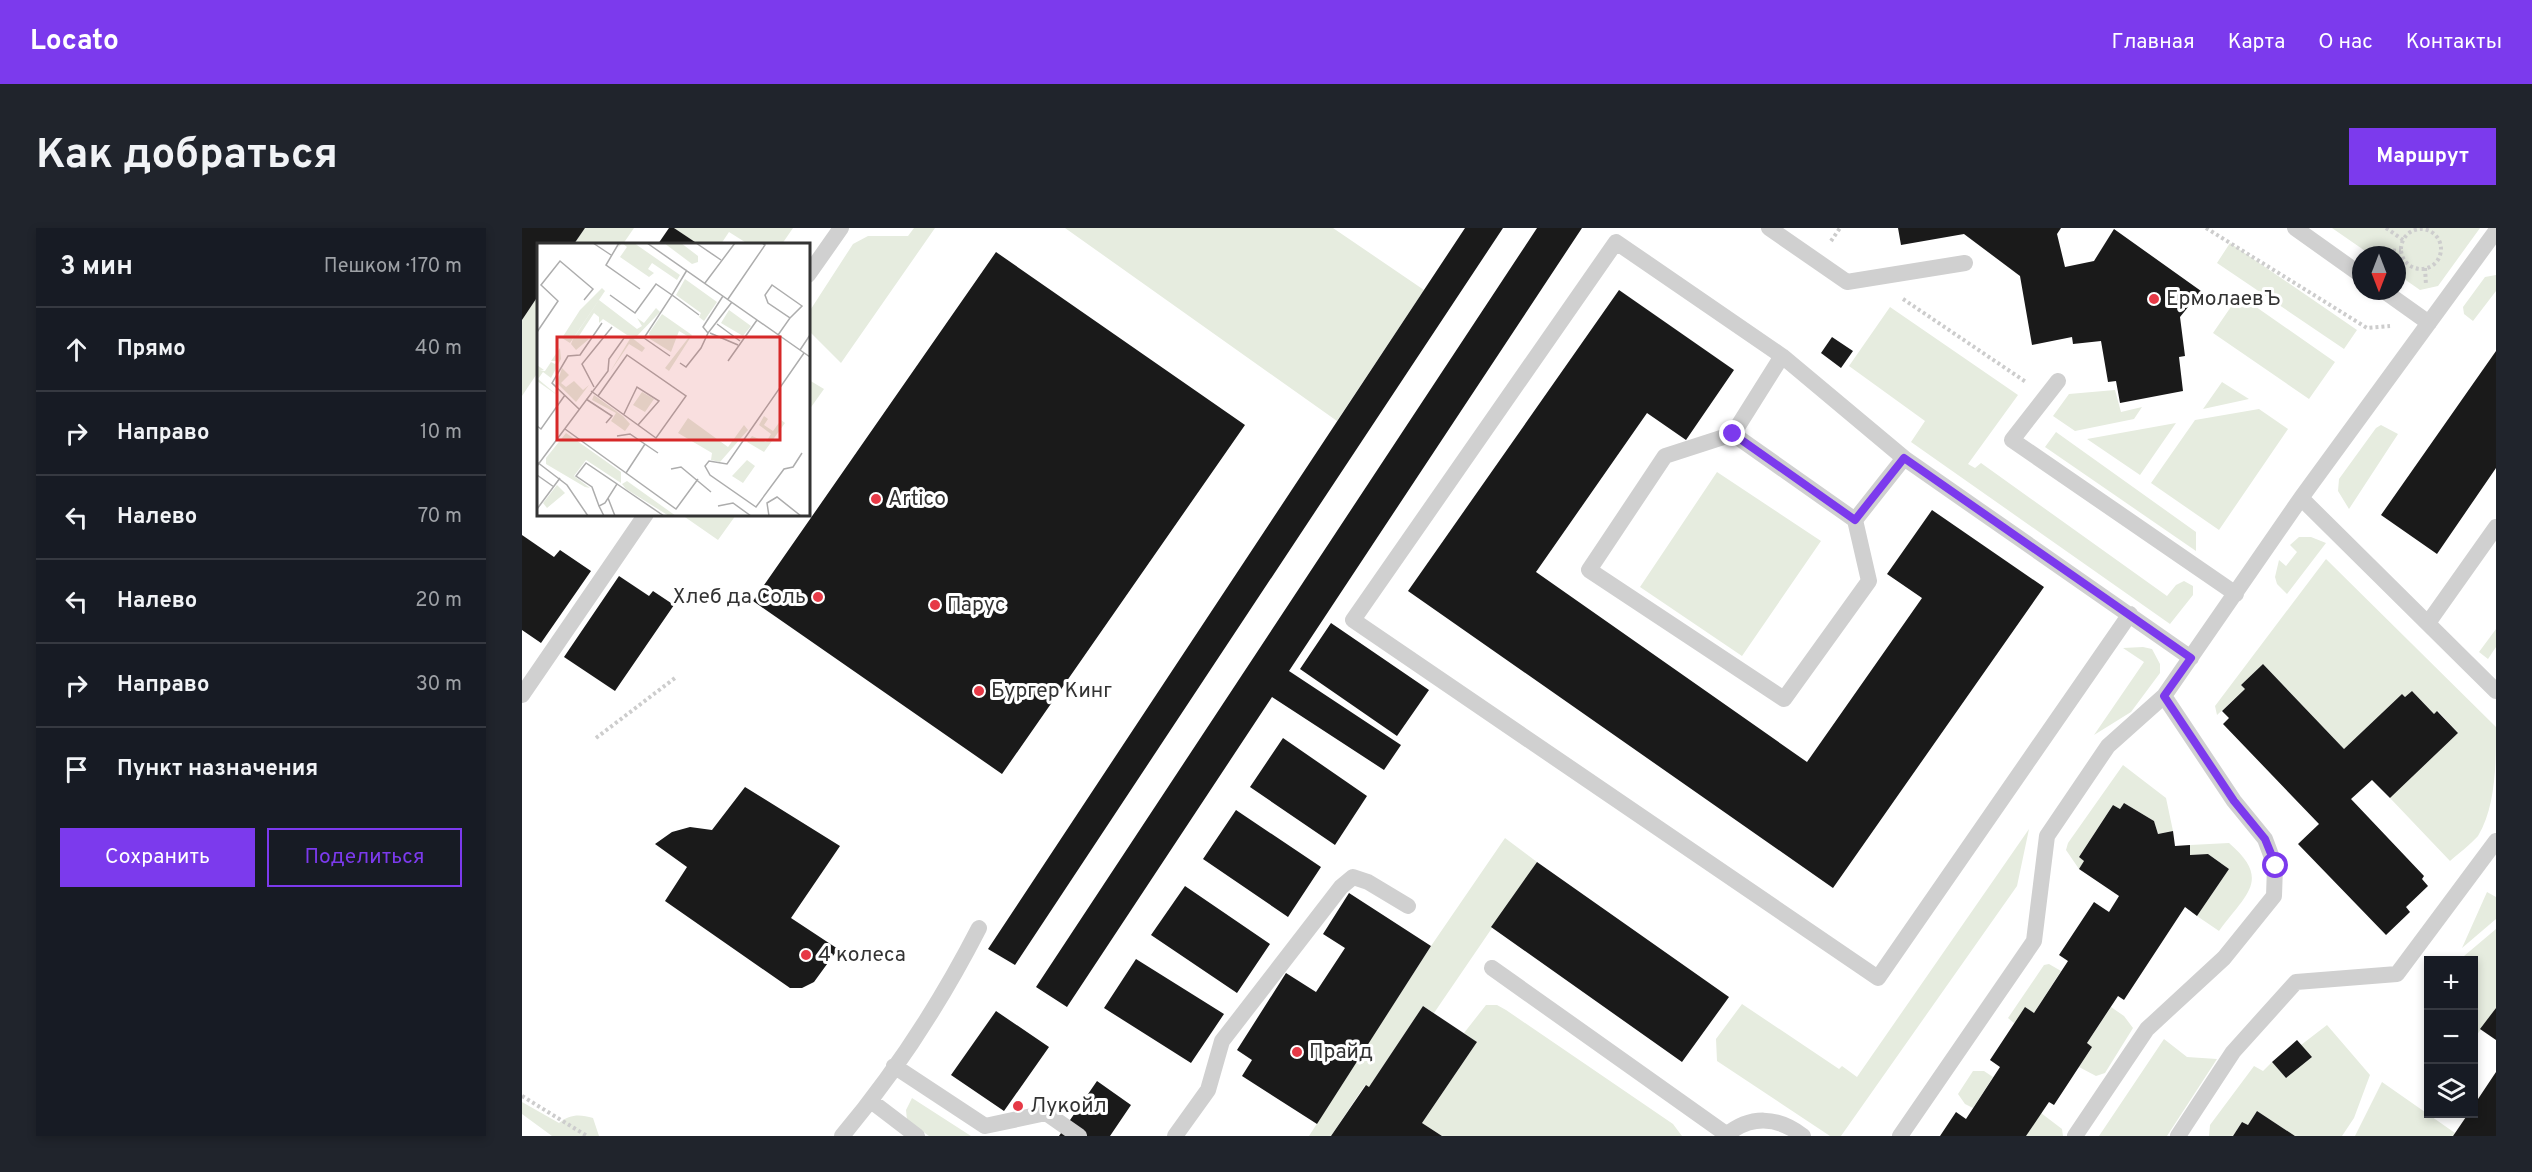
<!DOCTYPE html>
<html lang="ru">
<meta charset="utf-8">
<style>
body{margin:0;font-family:Overpass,sans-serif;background:#20242c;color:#f1f3f6}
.controls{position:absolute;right:18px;bottom:18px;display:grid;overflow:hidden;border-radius:0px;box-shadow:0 3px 9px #0003}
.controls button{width:54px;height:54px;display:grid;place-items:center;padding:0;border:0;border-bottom:2px solid #363941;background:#171b24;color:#f1f3f6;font:30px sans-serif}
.compass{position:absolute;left:1830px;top:18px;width:54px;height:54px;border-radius:50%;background:#171b24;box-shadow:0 3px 9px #0003;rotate:180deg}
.stop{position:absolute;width:18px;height:18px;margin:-14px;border:4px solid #7c3aed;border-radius:50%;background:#fff}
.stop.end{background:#7c3aed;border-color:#fff;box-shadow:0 2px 6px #0008}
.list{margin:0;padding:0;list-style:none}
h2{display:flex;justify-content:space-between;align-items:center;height:78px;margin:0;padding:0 24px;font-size:26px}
h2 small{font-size:20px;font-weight:400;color:#9ea1a6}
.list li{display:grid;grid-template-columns:39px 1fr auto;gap:18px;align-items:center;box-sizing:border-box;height:84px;padding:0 24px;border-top:2px solid #363941}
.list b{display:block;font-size:22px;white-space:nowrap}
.list em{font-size:20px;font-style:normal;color:#9ea1a6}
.actions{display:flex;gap:12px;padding:18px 24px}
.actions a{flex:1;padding:14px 0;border:2px solid #7c3aed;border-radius:0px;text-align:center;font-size:21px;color:#7c3aed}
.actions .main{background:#7c3aed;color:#fff}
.icon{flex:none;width:33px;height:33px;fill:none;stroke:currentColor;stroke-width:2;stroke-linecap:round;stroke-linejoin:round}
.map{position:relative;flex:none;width:1974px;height:908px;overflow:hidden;border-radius:0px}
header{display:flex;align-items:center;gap:36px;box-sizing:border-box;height:84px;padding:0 30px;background:#7c3aed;color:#fff}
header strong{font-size:28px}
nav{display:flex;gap:33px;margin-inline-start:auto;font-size:21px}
.intro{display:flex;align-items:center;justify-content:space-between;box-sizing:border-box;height:144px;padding:0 36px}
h1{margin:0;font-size:42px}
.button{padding:15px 27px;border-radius:0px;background:#7c3aed;color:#fff;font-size:21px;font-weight:700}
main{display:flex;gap:36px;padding:0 36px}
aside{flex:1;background:#171b24;border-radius:0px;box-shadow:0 3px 9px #0003}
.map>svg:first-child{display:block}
.green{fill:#e6ecdf}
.building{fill:#1a1a1a}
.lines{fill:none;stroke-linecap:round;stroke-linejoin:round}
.path{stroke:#cdcdcd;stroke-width:4;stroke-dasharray:3 3;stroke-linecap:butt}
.lane{stroke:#d0d0d0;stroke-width:16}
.route{stroke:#7c3aed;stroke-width:8}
.poi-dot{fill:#e63946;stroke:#fff;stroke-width:2}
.labels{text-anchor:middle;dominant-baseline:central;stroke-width:6;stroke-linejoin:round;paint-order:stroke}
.poi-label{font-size:21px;fill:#333;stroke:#fff;text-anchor:start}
.inset-road{fill:none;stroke:#adadad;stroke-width:1.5}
.view{fill:#d62828;fill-opacity:0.15;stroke:#d62828;stroke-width:3}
.inset-edge{fill:none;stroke:#333;stroke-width:3}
</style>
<header>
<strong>Locato</strong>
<nav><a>Главная</a><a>Карта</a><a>О нас</a><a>Контакты</a></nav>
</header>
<div class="intro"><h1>Как добраться</h1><a class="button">Маршрут</a></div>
<main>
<aside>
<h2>3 мин<small>Пешком · 170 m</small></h2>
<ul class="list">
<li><svg class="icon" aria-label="ahead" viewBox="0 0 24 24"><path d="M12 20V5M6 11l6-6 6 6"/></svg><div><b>Прямо</b></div><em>40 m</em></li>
<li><svg class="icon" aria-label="right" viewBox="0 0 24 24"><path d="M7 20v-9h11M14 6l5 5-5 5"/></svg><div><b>Направо</b></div><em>10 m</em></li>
<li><svg class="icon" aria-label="left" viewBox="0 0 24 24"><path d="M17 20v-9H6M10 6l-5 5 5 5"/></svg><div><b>Налево</b></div><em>70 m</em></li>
<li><svg class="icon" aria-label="left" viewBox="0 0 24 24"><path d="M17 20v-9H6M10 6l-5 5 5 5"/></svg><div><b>Налево</b></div><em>20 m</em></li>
<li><svg class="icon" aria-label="right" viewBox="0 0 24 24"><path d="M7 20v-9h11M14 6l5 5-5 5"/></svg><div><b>Направо</b></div><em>30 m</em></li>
<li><svg class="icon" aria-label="arrive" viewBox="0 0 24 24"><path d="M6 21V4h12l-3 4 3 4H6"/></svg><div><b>Пункт назначения</b></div></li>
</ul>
<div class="actions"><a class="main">Сохранить</a><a>Поделиться</a></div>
</aside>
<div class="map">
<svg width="1974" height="908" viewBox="0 0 1974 908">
<rect width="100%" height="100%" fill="#fff"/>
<path class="green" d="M63,0H112L101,16H52Z
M152,0H271L260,16H226L207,4L199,16H176Z
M392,0H413L319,135L288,104L287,84L331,16L346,8H386Z
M543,0H811L902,62L815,193Z
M1810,0H1958L1916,58L1898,62L1875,46V27H1849Z
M1708,15L1835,102L1822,121L1695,35Z
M1974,47V63L1951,93L1942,86L1941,79L1963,49Z
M1717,67L1813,134L1787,171L1691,105Z
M16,68V144L0,168V92Z
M1368,79L1496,167L1446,236L1453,240L1459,235L1645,368L1654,357L1662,353L1671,358V367L1648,396L1389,214L1403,193L1327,138Z
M287,152L302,161L287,182Z
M1700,154L1727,171L1681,181Z
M1593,162L1599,184L1620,179L1612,191L1553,203L1531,188L1547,166Z
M1737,181L1766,201L1697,302L1629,255L1673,192Z
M1654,195L1618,247L1565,211Z
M1859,197L1876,206L1827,281L1816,263L1817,251L1854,200Z
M1534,204L1674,304V323L1523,219Z
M1195,244L1299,313L1220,428L1118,359Z
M160,287H214L196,312Z
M1777,309H1789L1804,315L1765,366L1755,356L1753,349L1757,332L1764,338L1775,324L1768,317Z
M1804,331L1974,499C1974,535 1974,578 1956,608C1948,617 1937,625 1928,633L1868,570L1936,505L1916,483L1912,486L1890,463L1883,469L1880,466L1822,521L1741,436L1719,457L1723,461L1695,487L1693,478Z
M1974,401V419L1966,431L1957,424Z
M1621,419L1630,421L1638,436V445L1609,484L1572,507L1622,434L1601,420Z
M1601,537L1644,570L1651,603L1636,606L1632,593L1602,575L1598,581L1591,577L1557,629L1562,633L1557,641L1544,622L1546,615Z
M1507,601L1495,658L1319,908H1308L1195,833L1194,811L1220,776L1317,841L1320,838L1335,849Z
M983,610L1015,634L912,785L901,778L847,859L843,857L809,908H787L909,718Z
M1707,615C1750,652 1724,666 1697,703L1675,688L1707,641L1686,626L1668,627V617Z
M1965,664L1974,669V691L1940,720Z
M1974,701V780L1952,811V732H1941L1942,728Z
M1527,736L1539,743L1512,785L1492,795L1486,790L1522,737Z
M964,777H975L984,782L1151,896L1160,908H920L900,895L955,814L942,805Z
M1589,779L1602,788L1611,800L1583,845L1574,848L1557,839L1570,819L1565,815Z
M1805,797L1848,847L1832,890L1820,908H1773L1735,883L1726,897L1720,894L1711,908H1687L1688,897L1732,838L1741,843L1750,834L1764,850L1790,829L1779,817Z
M1642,811L1665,829L1695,831L1645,908H1577Z
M1451,843H1462L1471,849L1451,880L1443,876L1436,866Z
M1860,854L1933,905L1931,908H1833Z
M390,870L449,908H407L385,892L384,882Z
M0,874L37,895C48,886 58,886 71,890L77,908H30L0,886Z
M1519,885L1540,901L1541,908H1504Z"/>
<path class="building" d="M0,0H63L52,16H16V68L0,92Z
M147,0H152L176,16H136Z
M943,0H981L493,737L466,721Z
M1015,0H1060L767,443L879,517L862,542L750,469L545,779L514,759Z
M1376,0H1539L1535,6L1543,39L1572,33L1592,1L1679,63L1658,89L1663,128L1657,129L1661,163L1598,175L1594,153L1586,154L1579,113L1551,116L1550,109L1510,117L1498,48L1442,6L1379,17Z
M474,24L723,197L480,546L231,373Z
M1097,62L1212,142L1164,212L1125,185L1014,344L1285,534L1400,370L1365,346L1410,282L1522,359L1311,660L886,363Z
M1310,109L1331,123L1319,140L1299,125Z
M1974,123V240L1915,326L1859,287Z
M0,307L32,329L38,322L69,343L19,415L0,402Z
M97,348L127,368L131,363L152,377L93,463L42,429Z
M809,395L907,462L875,508L778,441Z
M1741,436L1822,521L1880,466L1883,469L1890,463L1912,486L1915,483L1936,505L1868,570L1850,552L1829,571L1902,648L1900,651L1906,658L1884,679L1888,684L1864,707L1776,616L1797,596L1701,496L1707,490L1700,483L1723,461L1719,457Z
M761,510L845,568L813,617L728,559Z
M223,559L318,618L269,690L316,721L292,754L280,760H268L143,673L165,639L133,616L150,604L168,599L190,602Z
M1602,575L1632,593L1636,606L1651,603L1653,618L1668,617V627L1686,626L1707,641L1675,688L1663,679L1602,772L1596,768L1565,815L1570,819L1532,877L1527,874L1504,908H1418L1434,884L1444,891L1478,839L1468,832L1503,779L1512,785L1546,733L1537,727L1572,674L1587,684L1597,668L1557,641L1562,633L1557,629L1591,577L1598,581Z
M714,582L799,639L766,689L681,631Z
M1015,634L1207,769L1160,834L969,699Z
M663,658L748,716L715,765L629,707Z
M827,665L909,718L795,896L720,848L730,832L715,822L764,745L794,764L823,720L801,706Z
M614,731L702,786L669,835L582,780Z
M901,778L955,814L900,895L920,908H809L844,857L847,859Z
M1974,780V812L1958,801Z
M474,783L527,819L482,883L429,847Z
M1775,812L1790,829L1764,850L1750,834Z
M1974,844V908H1931L1946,886H1952V877Z
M575,853L609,877L588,908H537Z
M1735,883L1773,908H1711L1720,894L1726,897Z"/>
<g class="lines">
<path class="path" d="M1684,0L1845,100L1868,98
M1864,0L1881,12
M1879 21a20 20 0 1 1 40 0a20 20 0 1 1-40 0Z
M1309,13L1318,0
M1847,21L1879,23
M1903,40L1904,57
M1381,71L1504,154
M74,510L153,450
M0,868L65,908"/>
<path class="lane" d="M1247,0L1325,54L1443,35
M1773,0L1839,47
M286,47L319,0
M1862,63L1907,95
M1260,128L1211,206L1143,228L1067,342L1262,471L1347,353L1333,292L1382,230
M1536,153L1490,212L1714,366
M1211,206L1333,292
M1779,270L1974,463
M1608,386L1356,750L831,392L1094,14L1260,128L1382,230L1669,430
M1906,395L1974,299
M0,467L124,286
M970,740L1204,906
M372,838L463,898L524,885L557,908
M349,873L395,908
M320,908C372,846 420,772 457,700
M653,908L686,862L700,813L819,659L831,649L846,654L886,678
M1203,908C1228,887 1255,888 1281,908
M1378,908L1512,713L1525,608L1586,518L1642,468L1779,270L1974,3
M1553,908L1625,801L1702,730L1752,668L1753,638L1743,611L1712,573L1642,468
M1656,908L1711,824L1774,754L1875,746L1974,613"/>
</g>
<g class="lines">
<path class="route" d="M1211,206L1333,292L1382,230L1669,430L1642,468L1712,573L1743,611L1754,638"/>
</g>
<g class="poi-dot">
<circle cx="1632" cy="71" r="6"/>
<circle cx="354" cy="271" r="6"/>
<circle cx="296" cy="369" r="6"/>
<circle cx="413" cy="377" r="6"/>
<circle cx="457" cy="463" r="6"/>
<circle cx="284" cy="727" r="6"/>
<circle cx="775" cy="824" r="6"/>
<circle cx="496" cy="878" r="6"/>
</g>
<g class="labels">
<g class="poi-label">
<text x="1644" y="71">ЕрмолаевЪ</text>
<text x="366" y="271">Artico</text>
<text x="284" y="369" text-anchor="end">Хлеб да Соль</text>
<text x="425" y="377">Парус</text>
<text x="469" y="463">Бургер Кинг</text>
<text x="296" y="727">4 колеса</text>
<text x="787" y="824">Прайд</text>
<text x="508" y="878">Лукойл</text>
</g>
</g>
<g transform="translate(15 15)">
<rect width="273" height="273" fill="#fff"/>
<path d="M83,0H97L143,32L140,37L115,20L111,26L117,30L112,34L83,14L90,4L85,0L81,5ZM127,0H144L161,13V19L155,21ZM148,36L180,59L167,78L162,74L164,70L139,52ZM65,45L68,48L33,100L25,95L43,67ZM62,57L100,86L105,83L100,75L107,80L119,65L123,69L100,93L90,92L66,76L62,80V74L57,70L42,93L52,96L39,107L34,101L36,96ZM192,67L214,83L206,93L184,80ZM125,71L155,92L132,128L128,125L152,94L142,88L134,109L113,96L112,90ZM94,94L108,105L105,109L92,101L73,129ZM23,105L24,116L14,135L6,129L1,136L19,151L22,149L20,152L0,138V122L7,127L3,128H8L14,119L18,121L20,118H14ZM25,125L32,132L24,140L29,144L37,138L46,147L52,142L39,159L20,140ZM105,149L117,156L108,169L96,162ZM57,152L86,173L93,181L88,188L74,178L79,170L55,157ZM227,173L231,176L227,182L236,188L244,177L248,180L227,209L210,199L215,193L229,199L234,191L222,182ZM151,175L191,204L207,182L211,187L183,219L174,217L175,210L141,190ZM29,190L84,229V240L49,217L37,233L53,245L48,244L9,221V215ZM210,217L218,223L206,240L195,233ZM90,238L139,273H132L89,246L85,241ZM20,242L28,250L10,265L6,260Z" fill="#e6ecdf"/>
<path class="inset-road" d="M56,0L74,12M82,0L69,22L103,46M110,0L273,114M159,0L184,17M168,40L198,0M73,52L98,70L119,41L135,52L150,27M191,56L228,2L225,0M180,81L203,98M0,89L21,58L4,42L23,18L56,46L47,57M171,90L195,59M173,90L201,102M241,92L253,75L231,60L228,52L235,42L265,63L253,75M107,95L133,113M263,107L273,92M191,118L220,77M143,120L149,124L164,105L171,90L166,84L186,53M57,144L45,121L75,84M54,148L119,195L149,153L90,112L61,153M49,156L75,173L69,180M42,166L15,140L31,113L43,112L65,80M87,171L100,144L122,158L101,182M0,183L4,186L28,152M28,186L139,266L161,236M80,193L93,191L121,210M265,210L256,224L247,226L219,264L173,232L168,223L172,218L190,221L267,110M0,219L30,242L51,273M0,223L71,128L72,116L87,95H107L135,52L162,72M134,226L144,224L174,249M89,230L108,201M0,232L17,244M80,241L127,273M71,255L78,273M62,263L55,244L39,233L49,220L80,241L68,260L62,263L67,273M181,263L196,260L214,273M0,266L23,235M232,273L230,260L240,254L264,273"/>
<path class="view" d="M20,94H243V197H20Z"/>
<rect width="273" height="273" class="inset-edge"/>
</g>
</svg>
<div class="controls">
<button>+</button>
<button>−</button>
<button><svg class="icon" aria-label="layers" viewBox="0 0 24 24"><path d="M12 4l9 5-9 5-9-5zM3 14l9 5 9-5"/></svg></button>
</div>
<svg class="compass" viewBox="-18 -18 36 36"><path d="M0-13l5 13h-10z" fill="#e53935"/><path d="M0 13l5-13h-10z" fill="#9ea1a6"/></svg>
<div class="stop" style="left:1754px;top:638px"></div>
<div class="stop end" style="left:1211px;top:206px"></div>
</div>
</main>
